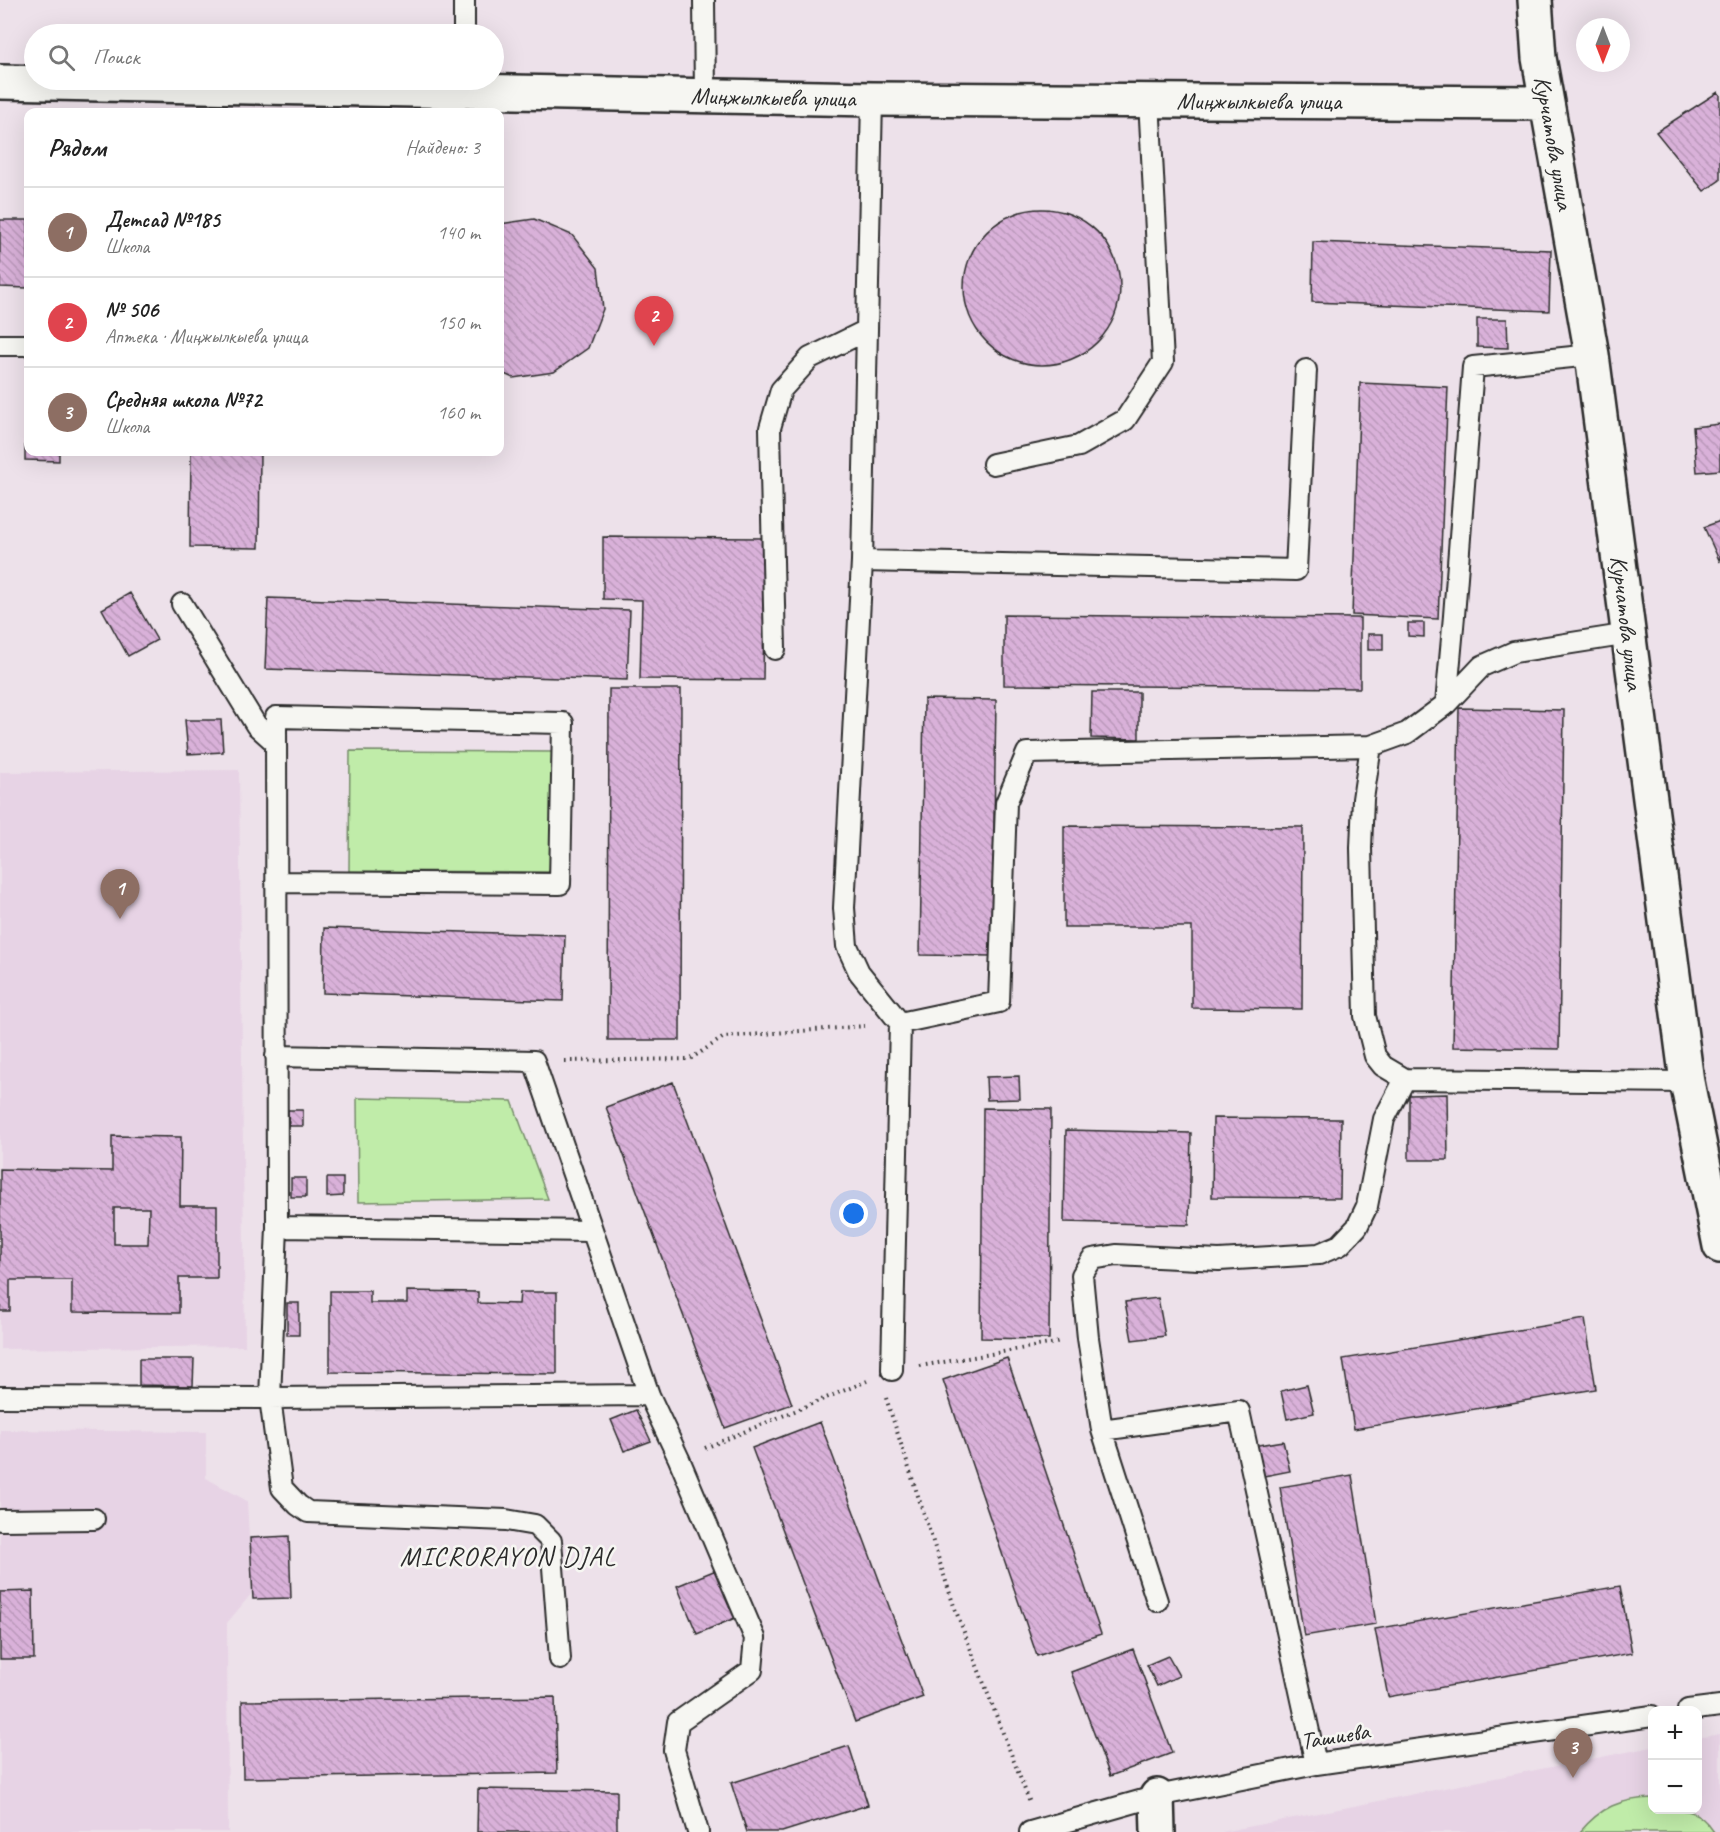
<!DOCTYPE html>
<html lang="ru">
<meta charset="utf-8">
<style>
body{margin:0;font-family:Caveat,sans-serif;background:#f6f6f6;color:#222}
.controls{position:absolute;right:18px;bottom:18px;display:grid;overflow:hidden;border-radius:12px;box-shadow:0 6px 24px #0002}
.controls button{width:54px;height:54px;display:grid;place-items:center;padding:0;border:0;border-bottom:2px solid #e0e0e0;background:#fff;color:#222;font:30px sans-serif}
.compass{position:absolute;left:1576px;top:18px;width:54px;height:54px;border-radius:50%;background:#fff;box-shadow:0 6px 24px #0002;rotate:180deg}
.you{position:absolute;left:854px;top:1214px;width:21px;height:21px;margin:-15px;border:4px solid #fff;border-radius:50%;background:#1a73e8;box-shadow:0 0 0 9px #1a73e833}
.badge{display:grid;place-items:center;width:39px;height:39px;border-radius:50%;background:#111827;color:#fff;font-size:20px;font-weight:700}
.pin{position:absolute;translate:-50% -50px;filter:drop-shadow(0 2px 3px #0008)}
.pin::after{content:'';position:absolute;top:32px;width:21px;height:18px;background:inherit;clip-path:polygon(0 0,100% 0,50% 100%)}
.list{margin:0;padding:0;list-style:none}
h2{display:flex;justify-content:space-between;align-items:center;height:78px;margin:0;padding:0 24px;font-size:26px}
h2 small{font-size:20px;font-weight:400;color:#767676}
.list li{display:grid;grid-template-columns:39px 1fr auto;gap:18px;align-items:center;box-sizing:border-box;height:90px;padding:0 24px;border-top:2px solid #e0e0e0}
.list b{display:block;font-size:22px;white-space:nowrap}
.list p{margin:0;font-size:20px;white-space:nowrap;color:#767676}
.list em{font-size:20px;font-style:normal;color:#767676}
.icon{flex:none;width:33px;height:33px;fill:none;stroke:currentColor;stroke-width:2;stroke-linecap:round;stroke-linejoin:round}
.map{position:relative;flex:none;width:1720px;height:1832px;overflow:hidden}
.search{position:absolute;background:#fff;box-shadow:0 6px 24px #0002;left:24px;top:24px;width:480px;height:66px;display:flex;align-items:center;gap:15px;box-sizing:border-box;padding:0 21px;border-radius:33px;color:#767676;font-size:22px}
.panel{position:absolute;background:#fff;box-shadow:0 6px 24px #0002;left:24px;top:108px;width:480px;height:348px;border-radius:12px}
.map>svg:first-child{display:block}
.built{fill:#e7d3e5}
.park{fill:#c0eca9;stroke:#768c6a;stroke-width:1.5}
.building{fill:url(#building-back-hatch);stroke:#2b2b2b;stroke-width:1.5;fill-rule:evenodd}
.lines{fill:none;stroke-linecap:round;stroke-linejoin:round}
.service-casing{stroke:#2b2b2b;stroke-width:24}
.minor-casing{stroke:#2b2b2b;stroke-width:38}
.path{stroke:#2b2b2b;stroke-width:4;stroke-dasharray:1.5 4.5;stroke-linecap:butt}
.service{stroke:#f6f6f2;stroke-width:20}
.minor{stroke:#f6f6f2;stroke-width:33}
.labels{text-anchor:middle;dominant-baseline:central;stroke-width:5;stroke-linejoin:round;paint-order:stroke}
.street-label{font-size:24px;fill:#2b2b2b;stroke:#f6f6f2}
.quarter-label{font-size:27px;letter-spacing:1.5px;fill:#2b2b2b;stroke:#f6f6f2}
</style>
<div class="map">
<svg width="1720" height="1832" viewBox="0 0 1720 1832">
<defs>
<pattern id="building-back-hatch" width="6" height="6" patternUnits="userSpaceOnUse" patternTransform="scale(1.5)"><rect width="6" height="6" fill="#d9b1d9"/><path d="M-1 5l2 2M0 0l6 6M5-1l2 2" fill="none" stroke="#ba98ba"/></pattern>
</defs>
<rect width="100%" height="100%" fill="#ede1ea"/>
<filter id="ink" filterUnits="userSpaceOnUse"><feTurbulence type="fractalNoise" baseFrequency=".0167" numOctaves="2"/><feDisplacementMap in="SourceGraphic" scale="12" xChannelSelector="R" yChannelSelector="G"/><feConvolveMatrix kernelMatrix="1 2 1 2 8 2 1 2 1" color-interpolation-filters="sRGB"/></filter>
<g filter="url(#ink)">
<path class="built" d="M239,770L245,1346L0,1349V772Z
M0,1430L206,1432V1478L247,1501L252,1593L227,1623L228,1832H0Z
M1720,1734V1832H1222L1652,1747V1810H1698V1738Z"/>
<path class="park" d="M350,751L554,752L553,872L349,871Z
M357,1098L512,1101L548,1199L358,1202Z
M1652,1798V1810C1681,1810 1696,1805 1714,1832H1580C1601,1807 1620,1799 1652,1798Z"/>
<path class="building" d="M1718,92L1720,95V180L1704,191L1656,132Z
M964 287a78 78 0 1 1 156 0a78 78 0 1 1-156 0Z
M534,219L572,235L598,268L603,309L588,348L554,372L513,378L500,372V224Z
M0,220H28V288L0,287Z
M1313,242L1551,250L1549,311L1312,302Z
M1477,319H1507L1508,348L1477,347Z
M1360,383L1448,387L1438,619L1352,615Z
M1720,424V470L1697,472L1693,427Z
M25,430H28V452H59V461L25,460Z
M191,452H260L259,548L190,547Z
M1720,521V562L1704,527Z
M603,537L765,538L763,680L640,679L642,600L603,599Z
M130,593L157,640L128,656L102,609Z
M268,598L630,610L627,680L265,669Z
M1004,615L1360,618V688L1004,685Z
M1408,623H1424V637L1408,636Z
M1368,634H1383V650H1368Z
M609,689H681L680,1040H608Z
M1092,692H1139V739L1091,738Z
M924,699L996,700L992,956L920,955Z
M1459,708L1564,710L1559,1049L1453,1047Z
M185,720H221L223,752L188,754Z
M1064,826L1303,827L1302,1009L1192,1008V927H1064Z
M324,928L565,935L563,1001L323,993Z
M1019,1076L1020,1099L987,1100L986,1077Z
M673,1082L792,1404L725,1428L606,1107Z
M1447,1094L1448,1160H1409V1095Z
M983,1108L1051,1109L1049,1339L981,1338Z
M288,1110H303V1126H289Z
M1213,1118L1341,1119L1340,1198L1212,1197Z
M1066,1130L1191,1133L1189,1225L1064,1222Z
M112,1136L181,1137L180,1206H217V1278H179V1313L72,1312V1280H10V1311H0V1169L112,1171ZM114,1208H149L148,1244H114Z
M291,1178H306V1197H291Z
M327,1178H343V1196L327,1197Z
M330,1291H370V1303H407V1291L478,1292V1303L519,1304L520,1292H557V1374L330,1372Z
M1158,1298L1165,1336L1132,1340L1125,1302Z
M287,1303H299V1335H287Z
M1585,1319L1596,1389L1354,1429L1343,1359Z
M1007,1358L1101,1634L1037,1656L943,1380Z
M139,1359H194L193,1386L139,1385Z
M1307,1385L1314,1413L1287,1419L1281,1391Z
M636,1410L651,1441L624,1451L611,1420Z
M820,1422L923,1697L855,1722L752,1448Z
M1283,1441L1290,1471L1259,1477L1252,1446Z
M1352,1475L1376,1624L1304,1636L1280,1487Z
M289,1536L291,1598L253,1599L250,1538Z
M716,1570L735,1618L697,1634L677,1586Z
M1620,1586L1632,1653L1388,1697L1375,1629Z
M33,1591L34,1659H0V1592Z
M1133,1649L1172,1753L1110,1776L1071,1672Z
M1168,1656L1179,1676L1157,1686L1147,1665Z
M555,1697L557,1773L243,1778L242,1701Z
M849,1746L868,1805L782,1832H747L731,1783Z
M478,1789L617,1791V1832H477Z"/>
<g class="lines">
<g class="service-casing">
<path id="service" d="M464,0V34
M704,0L705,96
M872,99L862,561L844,908L847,946L859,972L900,1023L892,1370
M0,345H28
M993,464L1079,446L1125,420L1163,362L1149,100
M862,561L1296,570L1306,370
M182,604L256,725L276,743
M775,649L770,428L781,390L810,358L867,330
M1446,704L1482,666L1514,652L1629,634
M1371,746L1363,799L1361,848L1365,1016L1375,1056L1383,1066L1405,1079
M276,882L560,884L563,723L276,717L277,1227L270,1398L282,1488L298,1505L308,1512L506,1520L535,1525L551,1541L560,1659
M900,1023L999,1002L1006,803L1027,753L1371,746L1407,733L1446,704L1454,616L1473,367L1592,355
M276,1056L534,1061L649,1395L679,1459L755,1638L752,1670L678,1722L674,1750L698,1832
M277,1227L592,1231
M0,1397L270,1398L649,1395
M1102,1430L1157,1601
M0,1520L94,1519
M1688,1710L1720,1706
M1316,1764L1239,1411L1102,1430L1088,1338L1082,1275L1092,1259L1116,1255L1219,1260L1319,1254L1340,1245L1357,1227L1367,1206L1384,1119L1405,1079L1687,1082
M1030,1832L1157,1796L1316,1764L1652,1716"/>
</g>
<g class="minor-casing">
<path id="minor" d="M1535,0L1539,58L1592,355L1687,1082L1720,1246
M0,82L872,99L1547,103
M1157,1796L1158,1832"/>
</g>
<path class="path" d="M565,1061L690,1059L724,1037L865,1026
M920,1366L1061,1342
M886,1398L954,1606L1030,1803
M705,1448L867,1381"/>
<use href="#service" class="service"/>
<use href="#minor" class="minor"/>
</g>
</g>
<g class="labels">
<g class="street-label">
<text transform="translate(773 97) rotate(1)">Миңжылкыева улица</text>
<text x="1259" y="101">Миңжылкыева улица</text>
<text transform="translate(1554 143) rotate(80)">Курчатова улица</text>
<text transform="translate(1627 623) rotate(83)">Курчатова улица</text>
<text transform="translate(1335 1736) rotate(-9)">Ташиева</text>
</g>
<g class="quarter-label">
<text x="508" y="1556">MICRORAYON DJAL</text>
</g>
</g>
</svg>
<div class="controls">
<button>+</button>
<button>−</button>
</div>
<svg class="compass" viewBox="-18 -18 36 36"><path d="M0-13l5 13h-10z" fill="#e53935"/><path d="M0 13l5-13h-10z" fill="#767676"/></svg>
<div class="you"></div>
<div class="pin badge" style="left:120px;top:919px;background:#8d6e63">1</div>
<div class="pin badge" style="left:654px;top:346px;background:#e0444e">2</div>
<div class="pin badge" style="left:1573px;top:1778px;background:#8d6e63">3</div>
<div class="search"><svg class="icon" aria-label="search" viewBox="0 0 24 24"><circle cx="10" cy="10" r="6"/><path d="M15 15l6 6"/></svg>Поиск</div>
<section class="panel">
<h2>Рядом<small>Найдено: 3</small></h2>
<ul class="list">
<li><span class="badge" style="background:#8d6e63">1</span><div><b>Детсад №185</b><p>Школа</p></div><em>140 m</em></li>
<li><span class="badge" style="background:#e0444e">2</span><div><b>№ 506</b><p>Аптека · Миңжылкыева улица</p></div><em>150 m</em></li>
<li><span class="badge" style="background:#8d6e63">3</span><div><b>Средняя школа №72</b><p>Школа</p></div><em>160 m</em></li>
</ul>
</section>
</div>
